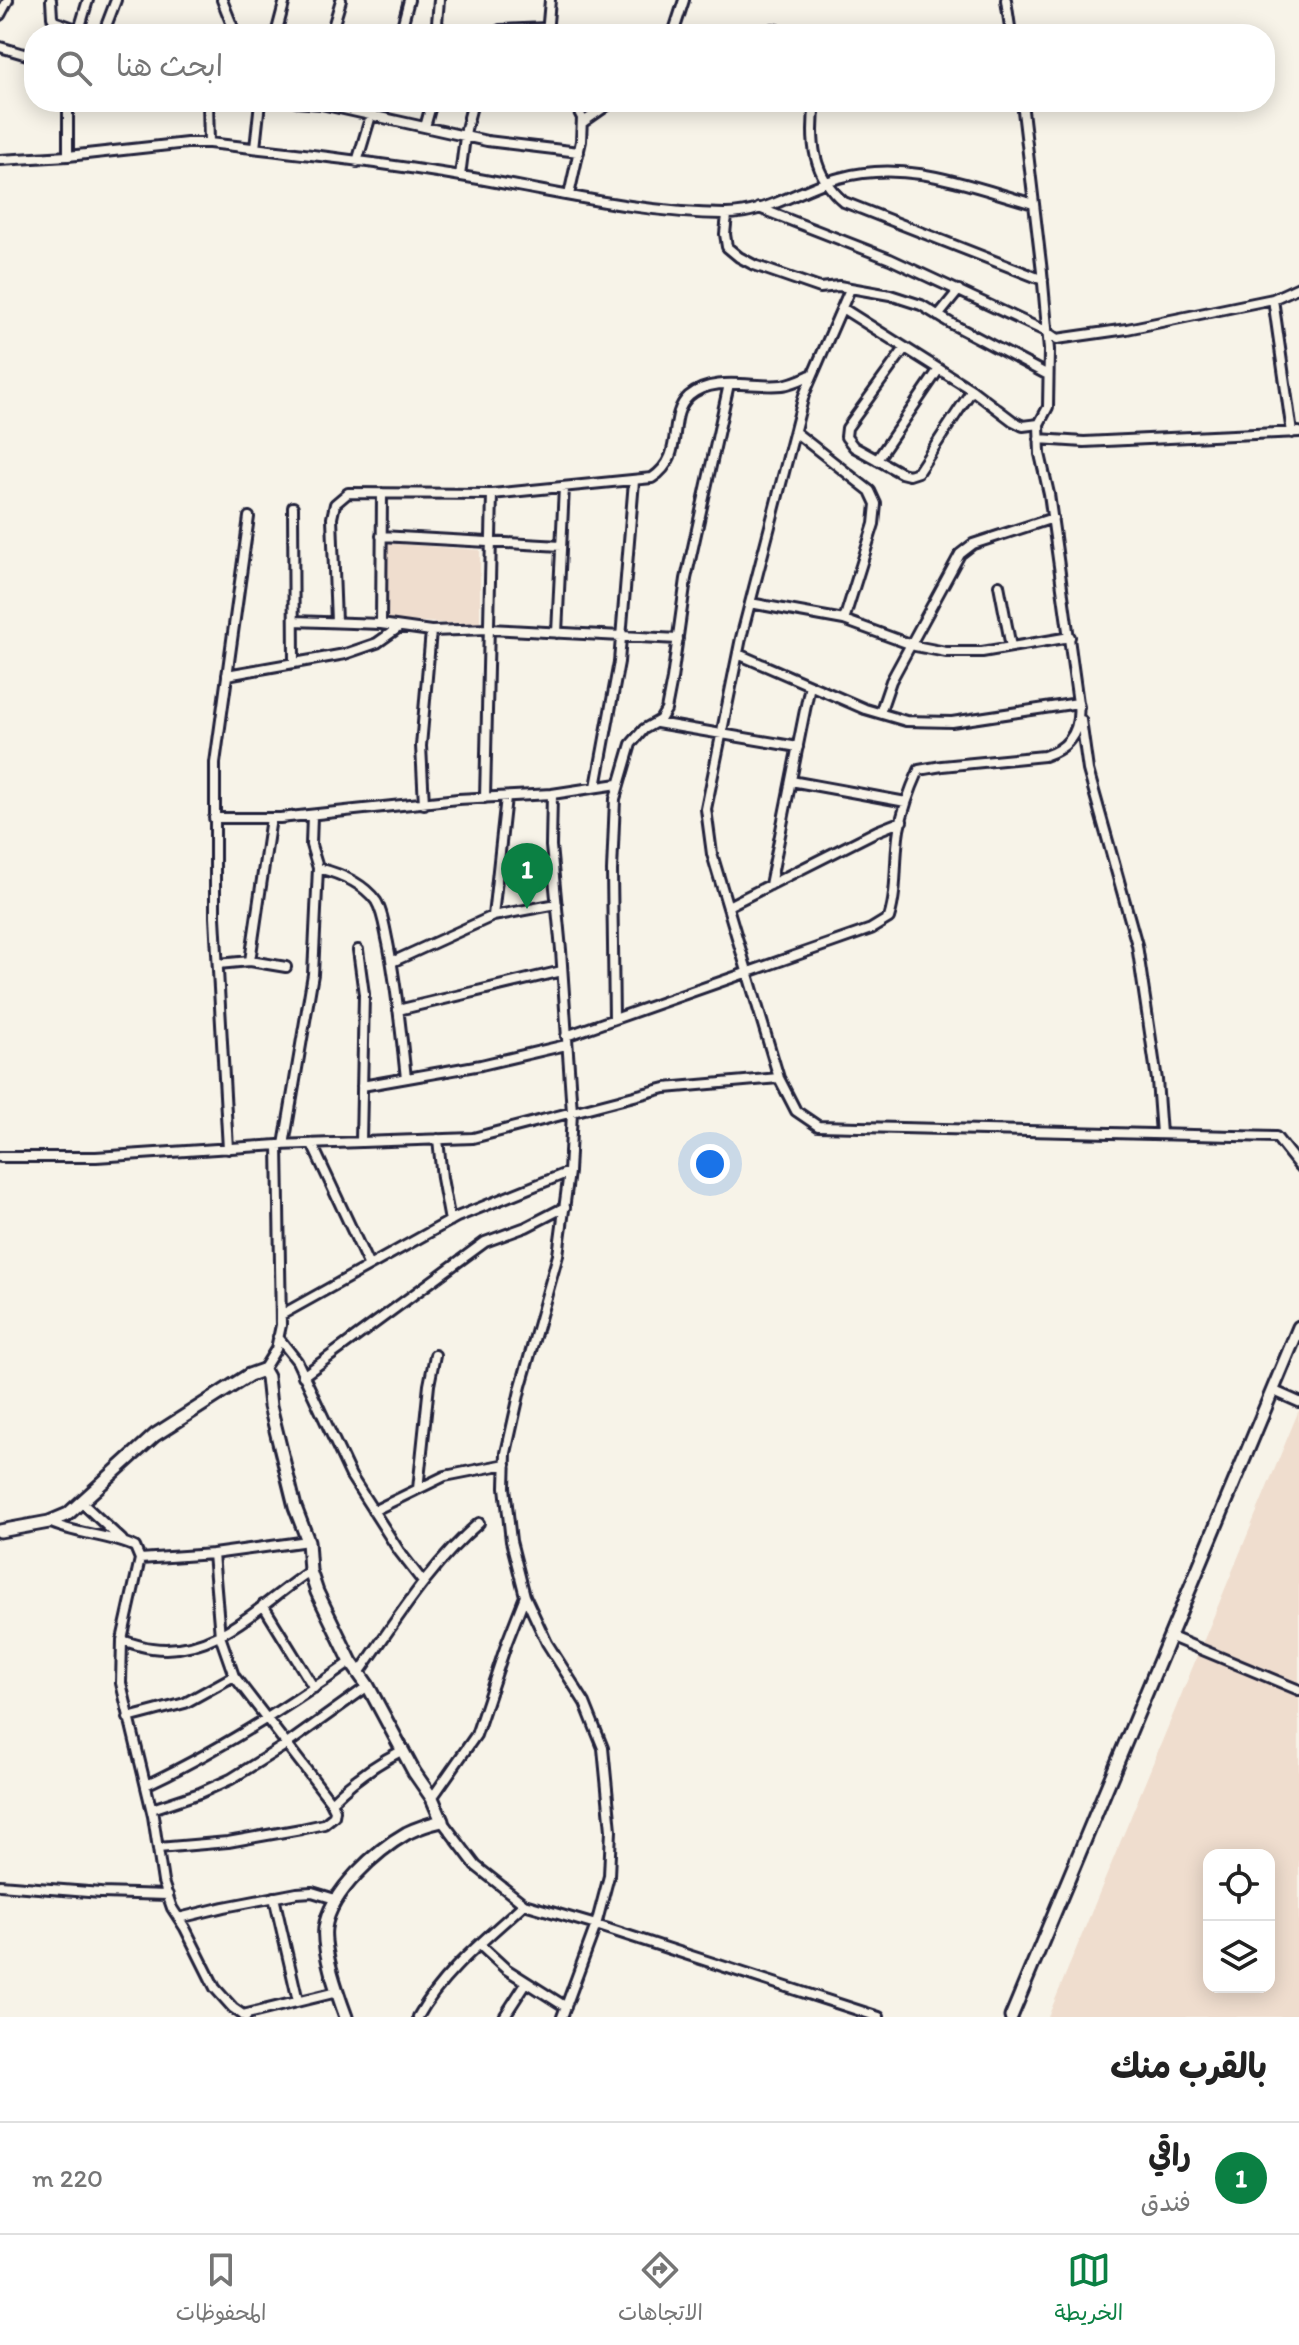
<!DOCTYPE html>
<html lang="ar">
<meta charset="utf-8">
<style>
body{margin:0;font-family:Itim,"Playpen Sans Arabic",sans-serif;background:#f6f6f6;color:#222;direction:rtl}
.controls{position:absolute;right:24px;bottom:24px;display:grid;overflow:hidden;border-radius:16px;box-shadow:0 4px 20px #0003}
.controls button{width:72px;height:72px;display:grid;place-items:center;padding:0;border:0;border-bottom:2px solid #e0e0e0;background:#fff;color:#222;font:40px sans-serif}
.you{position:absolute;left:710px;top:1164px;width:28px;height:28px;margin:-20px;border:6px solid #fff;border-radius:50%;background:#1a73e8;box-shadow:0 0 0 12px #1a73e833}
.badge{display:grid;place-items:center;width:52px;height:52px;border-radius:50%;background:#0b8043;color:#fff;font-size:26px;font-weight:700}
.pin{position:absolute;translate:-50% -66px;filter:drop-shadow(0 2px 4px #0008)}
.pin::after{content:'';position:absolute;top:42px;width:28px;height:24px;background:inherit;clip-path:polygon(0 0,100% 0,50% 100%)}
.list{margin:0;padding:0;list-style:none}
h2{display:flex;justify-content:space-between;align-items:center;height:104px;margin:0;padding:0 32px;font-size:34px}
h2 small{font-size:26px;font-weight:400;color:#767676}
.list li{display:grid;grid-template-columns:52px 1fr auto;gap:24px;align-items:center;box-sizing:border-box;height:112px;padding:0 32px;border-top:2px solid #e0e0e0}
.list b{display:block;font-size:30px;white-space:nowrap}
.list p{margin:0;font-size:26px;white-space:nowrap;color:#767676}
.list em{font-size:26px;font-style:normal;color:#767676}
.icon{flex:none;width:44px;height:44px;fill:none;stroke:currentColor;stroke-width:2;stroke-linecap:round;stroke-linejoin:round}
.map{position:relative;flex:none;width:1299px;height:2017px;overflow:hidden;direction:ltr}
.search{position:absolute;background:#fff;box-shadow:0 4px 20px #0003;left:24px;right:24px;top:24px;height:88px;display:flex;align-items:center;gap:20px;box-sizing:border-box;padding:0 28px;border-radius:32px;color:#767676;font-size:30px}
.sheet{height:216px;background:#fff}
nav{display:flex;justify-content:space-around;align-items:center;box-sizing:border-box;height:112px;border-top:2px solid #e0e0e0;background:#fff;font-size:22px;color:#767676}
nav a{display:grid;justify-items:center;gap:4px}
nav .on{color:#0b8043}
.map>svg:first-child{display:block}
.built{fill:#efddce;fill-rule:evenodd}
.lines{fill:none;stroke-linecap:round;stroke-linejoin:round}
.street-casing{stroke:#22223b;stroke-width:14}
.secondary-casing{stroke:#22223b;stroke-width:17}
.street{stroke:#f7f3e8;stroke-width:8}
.secondary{stroke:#f7f3e8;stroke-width:11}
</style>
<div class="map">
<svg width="1299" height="2017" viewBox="0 0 1299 2017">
<rect width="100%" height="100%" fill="#f7f3e8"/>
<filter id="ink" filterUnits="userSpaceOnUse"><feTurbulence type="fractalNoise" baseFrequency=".0125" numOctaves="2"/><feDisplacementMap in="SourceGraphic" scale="16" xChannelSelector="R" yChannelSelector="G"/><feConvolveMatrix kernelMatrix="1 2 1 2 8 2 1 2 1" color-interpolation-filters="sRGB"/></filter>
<g filter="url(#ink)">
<path class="built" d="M385,543L480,550V625L385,620Z
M1299,1410V2017H1048ZM1209,1855H1269V1987H1209Z"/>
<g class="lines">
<g class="street-casing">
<path id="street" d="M51,0L52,17L54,21L91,34
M222,0L232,25L233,34
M439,0L437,23L444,34
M1006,0L1011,34
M0,15L8,0
M773,29L790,34
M79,30L88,0
M103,34L116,0
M276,34L285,0
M331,34L341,0
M400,34L409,0
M493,34L500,30L547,28
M547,34L550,0
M673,34L684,0
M0,47L34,57
M68,102V156
M208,102L209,143
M296,102L321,104L487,141L579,152
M815,102C810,141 812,175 844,202L1043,280
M582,123L612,102
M425,127L432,102
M255,148L260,102
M0,160L68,156L187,143H209C297,153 385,163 473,178C556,192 640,213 724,214C765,215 802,188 839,178C907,159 969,186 1034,204
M357,162L375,102
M460,176L466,129L473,102
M569,195L581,141L582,118L574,102
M759,208L890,259L1047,332L1057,339L1127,329L1273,299L1299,287
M727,215L725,234L727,247L739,257L754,265L820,288L839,286L890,295L921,305L952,324L1048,375
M850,289L804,395L741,638L706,809L712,854L779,1078L796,1111L818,1126L1276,1137L1299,1166
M1273,299L1292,433
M842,308L972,390L1013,421L1023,426L1039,424L1048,407L1049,350L1042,272L1022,102
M938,316L959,290
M905,348L847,428L846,437L854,447L901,473L909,475L918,472L972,390
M795,432L870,491L876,504L874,524L844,620
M1039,439L1084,442L1299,432
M877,460L939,369
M293,507L294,663
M381,536L561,546
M999,585L1011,647
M750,603L844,620L915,646L946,652H982L1070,637
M294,621L381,624L431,631L489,629L678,639
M336,622L332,518L335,504L348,493L492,494L652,478C687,455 665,418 689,396C714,375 753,388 782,385C792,384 802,379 811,375
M381,624L382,493
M557,633L564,487
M738,654L865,709L906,721L952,722L1078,703L1079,707
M227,675L345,654L377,643L398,628
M880,713L891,681L960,554L973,544L1053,518
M1081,720L1088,770L1137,945L1157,1080L1161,1134
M657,723L798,747
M791,781L906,802
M596,787L619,662L634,481
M552,794L551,846L561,950L572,1112L569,1172L558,1255L521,1386L506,1453L505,1487L511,1541L525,1596L547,1643L585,1703L603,1748L611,1830L609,1876L596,1925L562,2017
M485,798L492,494
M424,804L421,746L431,631
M214,818H280L458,799L552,794L618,784
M318,868C338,873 363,883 376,901C383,912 385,930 388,943C397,988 401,1033 406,1078
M770,885L810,685
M728,906L877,831L902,821
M493,916L506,797
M358,950L364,994L361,1142
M250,961L271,818
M392,962L493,916L557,904
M218,964L250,961L286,967
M398,1010L562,971
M614,1019L612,871L615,799L631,744L644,729L660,720L666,710L672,679L686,579L729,384
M566,1036L871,929L889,918C898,889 894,860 899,830C903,809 910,790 919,770L942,766L1044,756C1070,748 1081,730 1078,703L1049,494L1040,454L1039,424
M362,1086L481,1065L566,1045
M438,1139L442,1178L450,1221
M312,1144L369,1266
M284,1145L313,974L318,868L311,845L312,815
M228,1149L215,917V763L249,517
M0,1157H96L278,1145L473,1138L665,1088L779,1078
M281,1315L457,1217L569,1172
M278,1337L297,1361L351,1476L399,1551L423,1582
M263,1370L276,1349L281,1325L278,1145
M303,1376L485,1242L526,1227L565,1207
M1272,1390L1299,1402
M418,1489L429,1385L435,1355
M81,1502L122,1540
M373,1511L445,1476L506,1464
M49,1522C76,1535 108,1534 135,1547L140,1559L122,1640L121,1683L153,1816L163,1882L172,1908L185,1928L215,1988L233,2008L246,2017
M140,1559L213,1554
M263,1605L314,1688
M1169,1636L1299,1690
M122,1640C131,1643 142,1647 152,1648C216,1657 261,1603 310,1571
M359,1673C396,1621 430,1565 479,1523
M128,1718L185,1703L234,1676
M146,1785C218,1751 286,1708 351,1662
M432,1798L476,1735L507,1642L525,1596
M331,1802C353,1780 375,1764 403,1750
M152,1809L200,1793L231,1779L287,1744L368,1686
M442,1821L476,1866L524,1904L596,1925L879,2017
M158,1848L228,1842L301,1829L324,1824L334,1816L335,1810L331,1802L234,1676L220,1636L213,1554L308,1541
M0,1885L101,1893L168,1895
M274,1897L298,2001
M179,1918L224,1907L297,1893L312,1892L335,1899
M480,1945L506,1969L566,2007
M243,2015L337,1992
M418,2017C443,1972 486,1939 524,1904
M504,2017L526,1983"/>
</g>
<g class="secondary-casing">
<path id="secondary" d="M0,1531L49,1522L68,1514L155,1435L249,1375L263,1370L267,1377L270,1406L295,1507L308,1541L310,1571L317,1592L351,1662L368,1686L414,1772L432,1798L442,1821C429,1824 419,1827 407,1833C377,1850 330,1892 325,1928C322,1951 338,1995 346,2017
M1011,2017L1299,1327"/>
</g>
<use href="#street" class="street"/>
<use href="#secondary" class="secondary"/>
</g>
</g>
</svg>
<div class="controls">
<button><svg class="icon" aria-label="locate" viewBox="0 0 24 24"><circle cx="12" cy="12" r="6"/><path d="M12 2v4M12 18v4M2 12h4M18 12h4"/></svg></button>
<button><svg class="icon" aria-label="layers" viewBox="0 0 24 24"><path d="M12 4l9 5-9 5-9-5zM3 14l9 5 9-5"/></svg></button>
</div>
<div class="you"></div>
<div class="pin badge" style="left:527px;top:909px">1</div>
<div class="search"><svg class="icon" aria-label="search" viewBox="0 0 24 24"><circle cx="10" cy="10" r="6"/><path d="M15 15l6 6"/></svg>ابحث هنا</div>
</div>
<section class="sheet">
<h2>بالقرب منك<small></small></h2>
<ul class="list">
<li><span class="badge">1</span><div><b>راقي</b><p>فندق</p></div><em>220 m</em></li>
</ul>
</section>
<nav>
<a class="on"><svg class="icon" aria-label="map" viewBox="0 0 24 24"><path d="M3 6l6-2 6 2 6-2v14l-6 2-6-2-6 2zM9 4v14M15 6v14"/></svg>الخريطة</a>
<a><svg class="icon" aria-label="directions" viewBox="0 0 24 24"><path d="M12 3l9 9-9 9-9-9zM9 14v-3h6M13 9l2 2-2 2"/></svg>الاتجاهات</a>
<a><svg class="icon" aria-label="saved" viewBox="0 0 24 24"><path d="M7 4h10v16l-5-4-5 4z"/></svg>المحفوظات</a>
</nav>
